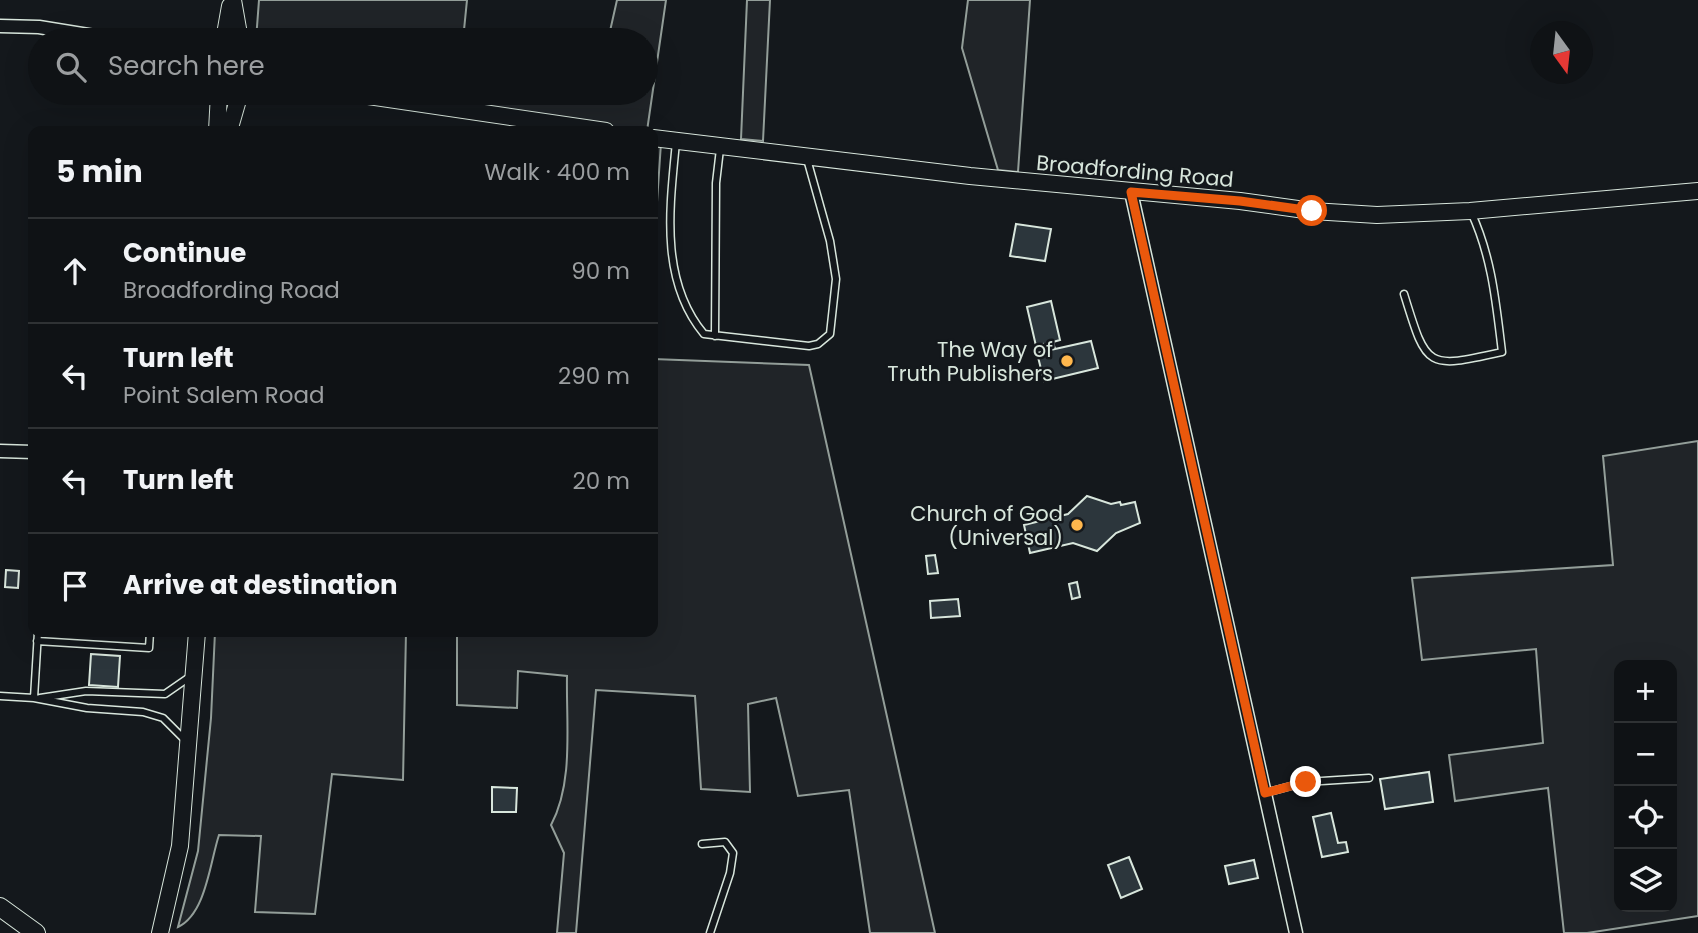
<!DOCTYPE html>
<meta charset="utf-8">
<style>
body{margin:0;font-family:Poppins,sans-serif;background:#1d2022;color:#f1f3f6}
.controls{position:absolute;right:21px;bottom:21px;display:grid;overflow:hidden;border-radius:14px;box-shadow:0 7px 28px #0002}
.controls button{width:63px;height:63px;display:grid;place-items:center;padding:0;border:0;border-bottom:2px solid #2f3234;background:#0f1215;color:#f1f3f6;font:35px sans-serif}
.compass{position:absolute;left:1530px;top:21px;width:63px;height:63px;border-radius:50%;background:#0f1215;box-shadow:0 7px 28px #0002;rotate:165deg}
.stop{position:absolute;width:21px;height:21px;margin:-16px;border:5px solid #ea580c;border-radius:50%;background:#fff}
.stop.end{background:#ea580c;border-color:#fff;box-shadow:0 2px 7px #0008}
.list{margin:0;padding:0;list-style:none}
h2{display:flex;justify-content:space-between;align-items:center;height:91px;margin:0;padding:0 28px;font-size:30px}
h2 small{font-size:23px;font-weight:400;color:#9b9ea0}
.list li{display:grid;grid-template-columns:46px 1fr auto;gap:21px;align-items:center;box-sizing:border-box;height:105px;padding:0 28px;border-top:2px solid #2f3234}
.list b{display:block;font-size:26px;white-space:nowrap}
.list p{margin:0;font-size:23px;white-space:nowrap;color:#9b9ea0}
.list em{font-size:23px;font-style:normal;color:#9b9ea0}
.icon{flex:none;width:38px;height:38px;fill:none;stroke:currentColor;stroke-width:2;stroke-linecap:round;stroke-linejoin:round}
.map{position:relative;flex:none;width:1698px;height:933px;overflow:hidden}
.search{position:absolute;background:#0f1215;box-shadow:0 7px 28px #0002;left:28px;top:28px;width:630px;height:77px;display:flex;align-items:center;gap:18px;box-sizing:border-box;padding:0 24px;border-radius:38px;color:#9b9ea0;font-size:26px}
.panel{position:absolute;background:#0f1215;box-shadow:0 7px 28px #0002;left:28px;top:126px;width:630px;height:511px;border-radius:14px}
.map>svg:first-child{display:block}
.green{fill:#202428;stroke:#939e99;stroke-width:2;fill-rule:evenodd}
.building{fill:#2c363c;stroke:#d8e6dc;stroke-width:2}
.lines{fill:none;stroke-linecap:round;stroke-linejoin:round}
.service-casing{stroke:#d8e6dc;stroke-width:9}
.minor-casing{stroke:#d8e6dc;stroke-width:15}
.tertiary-casing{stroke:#d8e6dc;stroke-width:18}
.secondary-casing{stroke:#d8e6dc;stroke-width:20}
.service{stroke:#14181c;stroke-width:6}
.minor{stroke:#14181c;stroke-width:12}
.tertiary{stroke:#14181c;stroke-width:16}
.secondary{stroke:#14181c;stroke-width:18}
.route{stroke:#ea580c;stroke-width:9}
.poi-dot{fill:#ffb74d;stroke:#14181c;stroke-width:2.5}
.labels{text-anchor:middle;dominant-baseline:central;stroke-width:5;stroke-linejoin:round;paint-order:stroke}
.street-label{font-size:21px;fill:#d8e6dc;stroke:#14181c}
.poi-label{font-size:21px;fill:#d8e6dc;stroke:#14181c;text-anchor:end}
</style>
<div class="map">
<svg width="1698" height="933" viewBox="0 0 1698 933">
<rect width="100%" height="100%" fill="#14181c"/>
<path class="green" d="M259,0H467L463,40H256Z
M617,0H666L647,131H520L521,123L347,93H561L594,100L596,93H646V40H608Z
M747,0H770L763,141L741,139Z
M968,0H1030L1018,172L998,170L962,48Z
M653,142L661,143L656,217L653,221Z
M653,359L809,365L935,933H870L849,790L798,796L776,698L748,704L750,792L701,789L695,696L596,690L576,933H557L564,853L551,825C574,782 566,724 567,676L518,671L517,708L457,705V632H653Z
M1698,441V916L1587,933H1564L1548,788L1455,801L1449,755L1543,743L1536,649L1422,660L1412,578L1613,565L1603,456ZM1672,665V907H1619V665Z
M215,632H406L403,780L332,774L315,914L255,912L261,836L219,835C210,862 206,914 178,927L198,851L211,718Z"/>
<path class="building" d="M1016,224L1051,229L1045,261L1010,256Z
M1051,301L1060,340L1053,342L1055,349L1045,351L1043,344L1036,346L1027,307Z
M1091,341L1098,368L1044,381L1037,353Z
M1087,496L1111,504L1120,502L1121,505L1135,502L1140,523L1116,533L1097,551L1073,543L1030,553L1024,525L1068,514Z
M935,555L938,573L928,574L926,556Z
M6,570L19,571L18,588L5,587Z
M1077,582L1080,597L1072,599L1069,584Z
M958,599L960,616L931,618L930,601Z
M65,632H111V635Z
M91,654L120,656L118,687L89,685Z
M1429,772L1433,802L1385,809L1380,779Z
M492,787L517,788L516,812H492Z
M1331,813L1338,843L1346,842L1348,852L1322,857L1313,817Z
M1129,857L1142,889L1121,898L1108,865Z
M1254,860L1258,878L1229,884L1225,866Z"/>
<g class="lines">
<g class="service-casing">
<path id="service" d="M676,142C670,206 659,280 704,334L809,346L818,344L830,334L836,279L830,241L807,159
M1404,294C1427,369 1426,369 1502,352C1496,303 1492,257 1471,212
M715,336L716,183L720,149
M37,641L149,648L150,632
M0,696L34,698L38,632
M34,698L87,708L143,712L163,718L186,741
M40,698L86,691L165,694L191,676
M1265,793L1306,782L1369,778
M702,844L725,842L733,853L730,873L710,933"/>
</g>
<g class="minor-casing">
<path id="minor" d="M0,26L39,27L119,40
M1131,192L1296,933
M0,451L33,452"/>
</g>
<g class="tertiary-casing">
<path id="tertiary" d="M233,0L240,40
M224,40L230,6
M348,93L606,131
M217,131L219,93
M229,131L240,93
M653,138L970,176L1240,201L1312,211L1377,215L1470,211L1698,191
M160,933L180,846L197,632"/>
</g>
<g class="secondary-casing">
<path id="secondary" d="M0,907L36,933"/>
</g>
<use href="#service" class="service"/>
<use href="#minor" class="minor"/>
<use href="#tertiary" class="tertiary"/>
<use href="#secondary" class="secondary"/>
</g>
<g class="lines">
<path class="route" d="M1306,782L1265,793L1131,192L1240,201L1312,211"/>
</g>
<g class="poi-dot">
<circle cx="1067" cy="361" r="7"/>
<circle cx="1077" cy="525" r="7"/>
</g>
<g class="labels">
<g class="street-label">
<text transform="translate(1135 171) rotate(5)">Broadfording Road</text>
</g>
<g class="poi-label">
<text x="1053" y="349">The Way of<tspan x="1053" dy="24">Truth Publishers</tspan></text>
<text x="1063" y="513">Church of God<tspan x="1063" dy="24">(Universal)</tspan></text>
</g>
</g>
</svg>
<div class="controls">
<button>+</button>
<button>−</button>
<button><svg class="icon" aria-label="locate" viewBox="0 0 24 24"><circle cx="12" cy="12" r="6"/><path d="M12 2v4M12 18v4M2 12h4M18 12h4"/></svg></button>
<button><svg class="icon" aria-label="layers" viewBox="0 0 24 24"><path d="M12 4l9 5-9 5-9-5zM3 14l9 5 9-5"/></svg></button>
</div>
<svg class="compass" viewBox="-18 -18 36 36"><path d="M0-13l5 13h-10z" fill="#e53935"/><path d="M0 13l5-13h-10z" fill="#9b9ea0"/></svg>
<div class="stop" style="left:1312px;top:211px"></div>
<div class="stop end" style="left:1306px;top:782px"></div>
<div class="search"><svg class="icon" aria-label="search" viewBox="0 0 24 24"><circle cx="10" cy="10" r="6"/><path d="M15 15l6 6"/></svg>Search here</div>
<section class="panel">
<h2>5 min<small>Walk · 400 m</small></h2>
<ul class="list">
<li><svg class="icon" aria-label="ahead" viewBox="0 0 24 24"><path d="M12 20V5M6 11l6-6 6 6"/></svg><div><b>Continue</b><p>Broadfording Road</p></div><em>90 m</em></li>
<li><svg class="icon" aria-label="left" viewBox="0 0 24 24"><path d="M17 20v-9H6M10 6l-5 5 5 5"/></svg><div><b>Turn left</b><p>Point Salem Road</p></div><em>290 m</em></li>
<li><svg class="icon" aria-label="left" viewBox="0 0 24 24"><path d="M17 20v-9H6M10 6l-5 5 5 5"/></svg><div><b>Turn left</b></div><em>20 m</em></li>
<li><svg class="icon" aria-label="arrive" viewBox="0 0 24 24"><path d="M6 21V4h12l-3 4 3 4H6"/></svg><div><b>Arrive at destination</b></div></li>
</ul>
</section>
</div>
